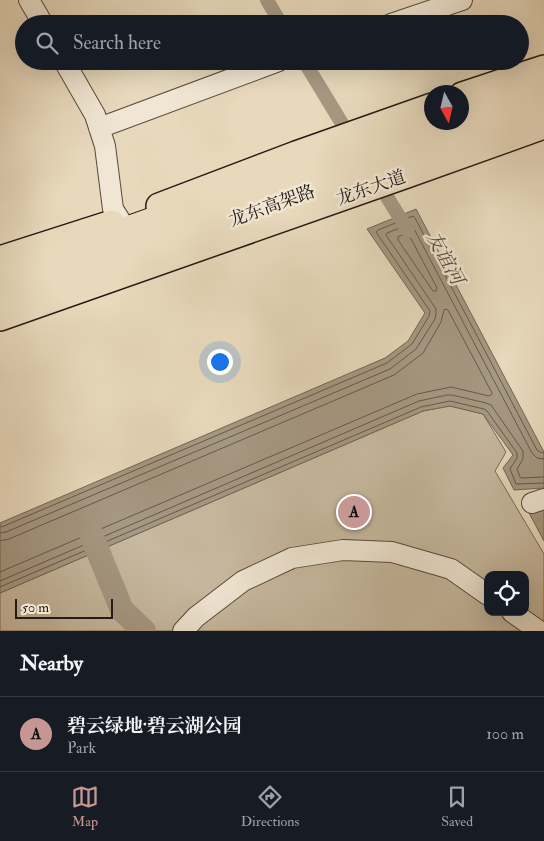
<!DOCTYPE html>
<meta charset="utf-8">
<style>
body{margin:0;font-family:"IM FELL Double Pica","Noto Serif SC",serif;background:#20242c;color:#f1f3f6}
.controls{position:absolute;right:15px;bottom:15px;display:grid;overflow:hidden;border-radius:10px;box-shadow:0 5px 20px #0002}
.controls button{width:45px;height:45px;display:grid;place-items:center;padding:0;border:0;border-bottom:1px solid #363941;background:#171b24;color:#f1f3f6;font:25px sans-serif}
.compass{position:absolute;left:424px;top:85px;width:45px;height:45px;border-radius:50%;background:#171b24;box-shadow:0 5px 20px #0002;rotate:172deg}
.scale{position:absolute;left:15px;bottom:12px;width:98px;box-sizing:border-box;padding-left:5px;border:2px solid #251a15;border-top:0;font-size:14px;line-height:18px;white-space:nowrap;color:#251a15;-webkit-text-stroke:4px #f0e6d3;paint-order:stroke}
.you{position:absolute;left:219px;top:361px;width:18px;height:18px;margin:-12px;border:4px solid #fff;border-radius:50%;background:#1a73e8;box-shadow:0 0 0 8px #1a73e833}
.badge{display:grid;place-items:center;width:32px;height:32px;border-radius:50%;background:#c59692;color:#111;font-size:16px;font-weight:700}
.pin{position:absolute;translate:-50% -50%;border:2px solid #fff;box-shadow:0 1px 5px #0006}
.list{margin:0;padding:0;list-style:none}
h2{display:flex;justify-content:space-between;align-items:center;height:65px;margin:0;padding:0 20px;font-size:21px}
h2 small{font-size:16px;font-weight:400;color:#9ea1a6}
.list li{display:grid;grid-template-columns:32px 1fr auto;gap:15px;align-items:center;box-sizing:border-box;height:75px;padding:0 20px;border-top:1px solid #363941}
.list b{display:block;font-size:19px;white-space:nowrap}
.list p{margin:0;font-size:16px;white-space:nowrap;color:#9ea1a6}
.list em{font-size:16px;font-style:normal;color:#9ea1a6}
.icon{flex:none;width:28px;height:28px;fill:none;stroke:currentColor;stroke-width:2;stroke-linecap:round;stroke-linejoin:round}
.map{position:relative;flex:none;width:544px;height:631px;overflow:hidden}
.search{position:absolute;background:#171b24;box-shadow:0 5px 20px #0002;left:15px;right:15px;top:15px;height:55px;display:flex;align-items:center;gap:12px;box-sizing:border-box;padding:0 18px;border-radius:28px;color:#9ea1a6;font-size:19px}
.sheet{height:140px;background:#171b24}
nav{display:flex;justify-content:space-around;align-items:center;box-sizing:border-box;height:70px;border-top:1px solid #363941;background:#171b24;font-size:14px;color:#9ea1a6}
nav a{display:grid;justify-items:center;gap:2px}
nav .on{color:#c59692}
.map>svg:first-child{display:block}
.green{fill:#c7b9a0;stroke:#766a5a;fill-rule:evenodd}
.water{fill:#a69883;stroke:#726657}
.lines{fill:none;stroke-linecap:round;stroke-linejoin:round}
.shore{stroke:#66594c;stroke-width:1}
.canal{stroke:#a69883;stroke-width:14}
.river{stroke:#a69883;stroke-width:24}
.minor-casing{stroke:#564a3f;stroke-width:22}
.major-casing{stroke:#251a15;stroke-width:28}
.highway-casing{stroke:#251a15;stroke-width:30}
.minor{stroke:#f0e6d3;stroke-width:20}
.major{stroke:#e8d9bc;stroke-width:25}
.highway{stroke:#e8d9bc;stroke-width:28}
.labels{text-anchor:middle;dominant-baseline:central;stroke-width:5;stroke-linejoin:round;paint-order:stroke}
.street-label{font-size:18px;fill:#251a15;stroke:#f0e6d3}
.water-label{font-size:19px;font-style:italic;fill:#594c41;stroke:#f0e6d3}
</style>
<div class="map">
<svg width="544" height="631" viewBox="0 0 544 631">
<rect width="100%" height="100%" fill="#e8d9bc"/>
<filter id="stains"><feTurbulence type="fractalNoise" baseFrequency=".004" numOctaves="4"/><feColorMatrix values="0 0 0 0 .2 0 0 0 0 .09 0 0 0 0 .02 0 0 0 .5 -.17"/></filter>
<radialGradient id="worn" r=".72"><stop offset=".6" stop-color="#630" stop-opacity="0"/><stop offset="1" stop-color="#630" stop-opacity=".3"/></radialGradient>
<path class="green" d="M450,406L483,414L506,452L495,471L544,554V631H0V593L423,411ZM488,575H525V612H488Z"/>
<path class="water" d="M416,209L544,452V491L543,488L514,490L503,468L513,455L483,414L450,406L423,411L0,593V523L385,358L408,341L425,313L367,229Z
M544,503V541L527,509Z"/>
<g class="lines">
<path class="shore" d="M406,234L409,235L437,288L436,291H433L398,240V237Z
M0,527L4,526L387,363L412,344L429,316L430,311L376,232L378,230L413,216L415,218L537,450L540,452L544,453
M0,533L6,532L390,369L416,349L435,319L436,314V309L386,235L387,233L410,224L412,225L532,453L537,458L544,459
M0,541L9,539L394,375L423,353L441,322L444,310L445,309L448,310L492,393L491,395L489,396L451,387L417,394L0,572
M0,581L419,401L447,395H452L486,403L491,405L523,451V459L517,469L520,477L522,478L544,477
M0,587L421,407L450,401L484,409L487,411L517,453V458L510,469L516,484L544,483"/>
<path class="canal" d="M267,0L281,24
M304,61L352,140
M376,179L408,231"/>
<path class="river" d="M86,522L122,610L144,631"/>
<g class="minor-casing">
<path id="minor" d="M29,0L43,24
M391,24L462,0
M64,61L95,115L105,146L113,209L120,220
M99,128L279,61
M532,503L544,499
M512,612L539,631
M183,631L196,617L243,581L292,558L343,550L392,552L451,569L488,595"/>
</g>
<g class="major-casing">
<path id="major" d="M462,95L544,68
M159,206L296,154L432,106
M0,259L112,223
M0,318L407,175L544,126"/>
</g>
<g class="highway-casing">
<path id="highway" d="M462,112L544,83
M0,276L433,122
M0,303L544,109"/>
</g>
<use href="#minor" class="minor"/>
<use href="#major" class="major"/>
<use href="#highway" class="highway"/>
</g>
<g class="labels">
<g class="street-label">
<text transform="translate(371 188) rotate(-19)">龙东大道</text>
<text transform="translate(272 206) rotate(-20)">龙东高架路</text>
</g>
<g class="water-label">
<text transform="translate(445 258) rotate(61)">友谊河</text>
</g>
</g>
<rect width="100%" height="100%" filter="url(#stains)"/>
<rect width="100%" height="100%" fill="url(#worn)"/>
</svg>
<div class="controls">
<button><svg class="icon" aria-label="locate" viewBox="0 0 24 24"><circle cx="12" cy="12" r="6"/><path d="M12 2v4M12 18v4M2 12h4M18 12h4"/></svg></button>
</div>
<svg class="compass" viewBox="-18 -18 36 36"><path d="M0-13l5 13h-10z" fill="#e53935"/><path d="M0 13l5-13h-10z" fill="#9ea1a6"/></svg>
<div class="scale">50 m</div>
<div class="you"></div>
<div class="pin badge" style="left:354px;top:512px">A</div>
<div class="search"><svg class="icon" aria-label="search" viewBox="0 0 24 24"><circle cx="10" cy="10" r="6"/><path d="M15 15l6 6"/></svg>Search here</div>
</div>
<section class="sheet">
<h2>Nearby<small></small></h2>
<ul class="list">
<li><span class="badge">A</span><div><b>碧云绿地·碧云湖公园</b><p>Park</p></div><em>100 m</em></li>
</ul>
</section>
<nav>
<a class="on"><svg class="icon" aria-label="map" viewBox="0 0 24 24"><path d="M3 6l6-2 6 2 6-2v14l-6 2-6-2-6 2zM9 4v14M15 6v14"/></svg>Map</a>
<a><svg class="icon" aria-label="directions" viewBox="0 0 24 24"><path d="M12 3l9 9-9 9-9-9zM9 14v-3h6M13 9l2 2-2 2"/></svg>Directions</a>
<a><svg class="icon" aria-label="saved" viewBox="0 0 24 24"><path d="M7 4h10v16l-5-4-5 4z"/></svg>Saved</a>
</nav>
